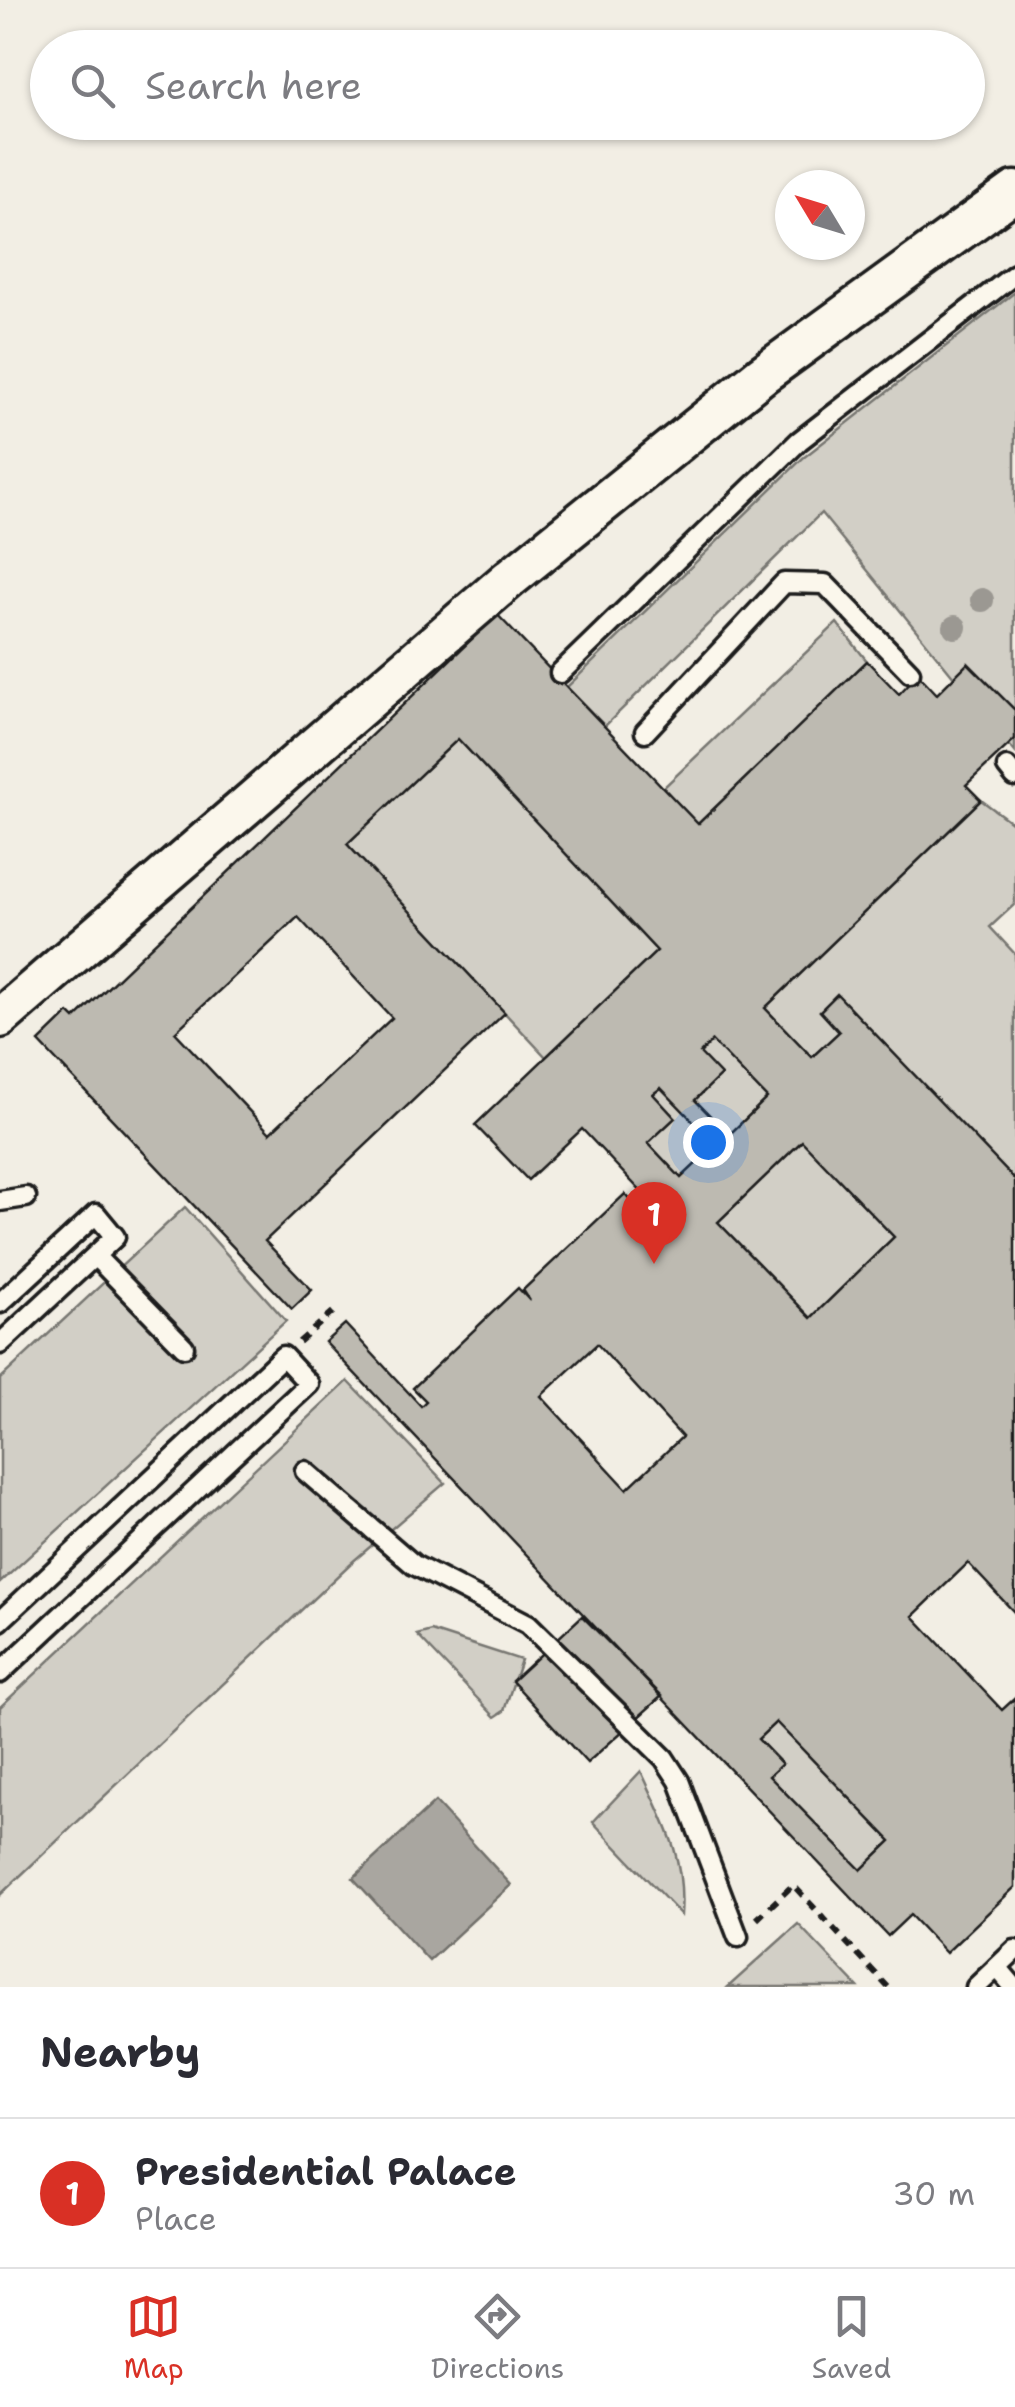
<!DOCTYPE html>
<style>
body{margin:0;font-family:"Shantell Sans",sans-serif;background:#f7f7f7;color:#2b2b33}
.compass{position:absolute;left:775px;top:170px;width:90px;height:90px;border-radius:50%;background:#fff;box-shadow:0 2px 8px #0004;rotate:308deg}
.you{position:absolute;left:708px;top:1142px;width:35px;height:35px;margin:-25px;border:8px solid #fff;border-radius:50%;background:#1a73e8;box-shadow:0 0 0 15px #1a73e833}
.badge{display:grid;place-items:center;width:65px;height:65px;border-radius:50%;background:#d93025;color:#fff;font-size:32px;font-weight:700}
.pin{position:absolute;translate:-50% -82px;filter:drop-shadow(0 2px 5px #0008)}
.pin::after{content:'';position:absolute;top:52px;width:35px;height:30px;background:inherit;clip-path:polygon(0 0,100% 0,50% 100%)}
.list{margin:0;padding:0;list-style:none}
h2{display:flex;justify-content:space-between;align-items:center;height:130px;margin:0;padding:0 40px;font-size:42px}
h2 small{font-size:32px;font-weight:400;color:#7c7c81}
.list li{display:grid;grid-template-columns:65px 1fr auto;gap:30px;align-items:center;box-sizing:border-box;height:150px;padding:0 40px;border-top:2px solid #e1e1e2}
.list b{display:block;font-size:38px;white-space:nowrap}
.list p{margin:0;font-size:32px;white-space:nowrap;color:#7c7c81}
.list em{font-size:32px;font-style:normal;color:#7c7c81}
.icon{flex:none;width:55px;height:55px;fill:none;stroke:currentColor;stroke-width:2;stroke-linecap:round;stroke-linejoin:round}
.map{position:relative;flex:none;width:1015px;height:1987px;overflow:hidden}
.search{position:absolute;background:#fff;box-shadow:0 2px 8px #0004;left:30px;right:30px;top:30px;height:110px;display:flex;align-items:center;gap:25px;box-sizing:border-box;padding:0 35px;border-radius:55px;color:#7c7c81;font-size:38px}
.sheet{height:280px;background:#fff}
nav{display:flex;justify-content:space-around;align-items:center;box-sizing:border-box;height:140px;border-top:2px solid #e1e1e2;background:#fff;font-size:28px;color:#7c7c81}
nav a{display:grid;justify-items:center;gap:5px}
nav .on{color:#d93025}
.map>svg:first-child{display:block}
.green{fill:#d2cfc6;stroke:#777671;stroke-width:2.5}
.water{fill:#a9a6a0;stroke:#716f6b;stroke-width:2.5}
.building{fill:#bdbab1;stroke:#1c1c1c;stroke-width:2.5;fill-rule:evenodd}
.lines{fill:none;stroke-linecap:round;stroke-linejoin:round}
.lane-casing{stroke:#1c1c1c;stroke-width:25}
.street-casing{stroke:#1c1c1c;stroke-width:45}
.path{stroke:#1c1c1c;stroke-width:6;stroke-dasharray:10 8;stroke-linecap:butt}
.lane{stroke:#fbf7ec;stroke-width:18}
.street{stroke:#fbf7ec;stroke-width:38}
.tree{fill:#9b9892}
</style>
<div class="map">
<svg width="1015" height="1987" viewBox="0 0 1015 1987">
<rect width="100%" height="100%" fill="#f2eee4"/>
<filter id="ink" filterUnits="userSpaceOnUse"><feTurbulence type="fractalNoise" baseFrequency=".01" numOctaves="2"/><feDisplacementMap in="SourceGraphic" scale="20" xChannelSelector="R" yChannelSelector="G"/><feConvolveMatrix kernelMatrix="1 2 1 2 8 2 1 2 1" color-interpolation-filters="sRGB"/></filter>
<g filter="url(#ink)">
<path class="green" d="M1015,292V752L821,513L605,726L567,687L803,458Z
M837,623L867,661L698,824L663,788Z
M458,739L657,951L546,1057L347,844Z
M981,800L1015,825V904L990,927L1015,954V1180L837,995L820,1011L839,1032L812,1057L765,1008Z
M712,1041L767,1098L729,1135L695,1100L700,1053Z
M661,1088L716,1145L681,1178L648,1143L675,1118L653,1094Z
M802,1141L894,1237L811,1318L718,1222Z
M185,1207L286,1321L0,1583V1379Z
M348,1381L445,1483L350,1564L0,1895V1707Z
M431,1631L521,1660L504,1711L495,1717L417,1635Z
M776,1722L891,1841L861,1870L769,1776L781,1764L758,1739Z
M641,1771C665,1823 685,1856 681,1915L593,1822Z
M798,1924L858,1987H728Z"/>
<path class="water" d="M435,1802L511,1885L429,1961L353,1878Z"/>
<path class="building" d="M492,609L698,824L867,661L899,694L918,674L937,694L968,663L1015,710V739L966,785L981,800L765,1008L812,1057L839,1032L820,1011L837,994L1015,1180V1613L968,1563L913,1616L1002,1710L1015,1698V1887L946,1953L910,1915L888,1936L325,1342L345,1324L421,1406L426,1401L413,1388L518,1288L530,1301L523,1290L625,1194L637,1207L647,1198L582,1129L528,1180L475,1125L657,951L458,739L347,844L505,1013L265,1241L312,1290L292,1309L39,1042L69,1013L75,1019L474,637L469,631ZM298,917L392,1018L270,1133L175,1032ZM712,1041L767,1098L729,1135L695,1100L721,1075L700,1053ZM661,1088L716,1145L681,1178L648,1143L675,1118L653,1094ZM802,1141L894,1237L811,1318L718,1222ZM597,1344L682,1437L627,1489L541,1396ZM776,1722L891,1841L861,1870L769,1776L782,1764L758,1739Z
M582,1616L662,1696L587,1763L512,1681Z"/>
<g class="lines">
<g class="lane-casing">
<path id="lane" d="M560,673L799,441L1015,274
M645,732L784,583L825,584L910,672
M1007,767L1015,777
M0,1201L26,1197
M95,1256L184,1347
M0,1303L96,1214L115,1237L0,1344
M305,1471L414,1565L528,1624L664,1758L679,1781L738,1937
M0,1621L283,1356L309,1384L0,1673
M997,1967L1014,1987
M976,1987L1015,1950"/>
</g>
<g class="street-casing">
<path id="street" d="M0,1018L509,579L763,374L1015,191"/>
</g>
<path class="path" d="M299,1342L333,1312
M757,1919L793,1885L888,1987"/>
<use href="#lane" class="lane"/>
<use href="#street" class="street"/>
</g>
<g class="tree">
<circle cx="982" cy="600" r="12"/>
<circle cx="955" cy="627" r="12"/>
</g>
</g>
</svg>
<svg class="compass" viewBox="-18 -18 36 36"><path d="M0-13l5 13h-10z" fill="#e53935"/><path d="M0 13l5-13h-10z" fill="#7c7c81"/></svg>
<div class="you"></div>
<div class="pin badge" style="left:654px;top:1264px">1</div>
<div class="search"><svg class="icon" aria-label="search" viewBox="0 0 24 24"><circle cx="10" cy="10" r="6"/><path d="M15 15l6 6"/></svg>Search here</div>
</div>
<section class="sheet">
<h2>Nearby<small></small></h2>
<ul class="list">
<li><span class="badge">1</span><div><b>Presidential Palace</b><p>Place</p></div><em>30 m</em></li>
</ul>
</section>
<nav>
<a class="on"><svg class="icon" aria-label="map" viewBox="0 0 24 24"><path d="M3 6l6-2 6 2 6-2v14l-6 2-6-2-6 2zM9 4v14M15 6v14"/></svg>Map</a>
<a><svg class="icon" aria-label="directions" viewBox="0 0 24 24"><path d="M12 3l9 9-9 9-9-9zM9 14v-3h6M13 9l2 2-2 2"/></svg>Directions</a>
<a><svg class="icon" aria-label="saved" viewBox="0 0 24 24"><path d="M7 4h10v16l-5-4-5 4z"/></svg>Saved</a>
</nav>
